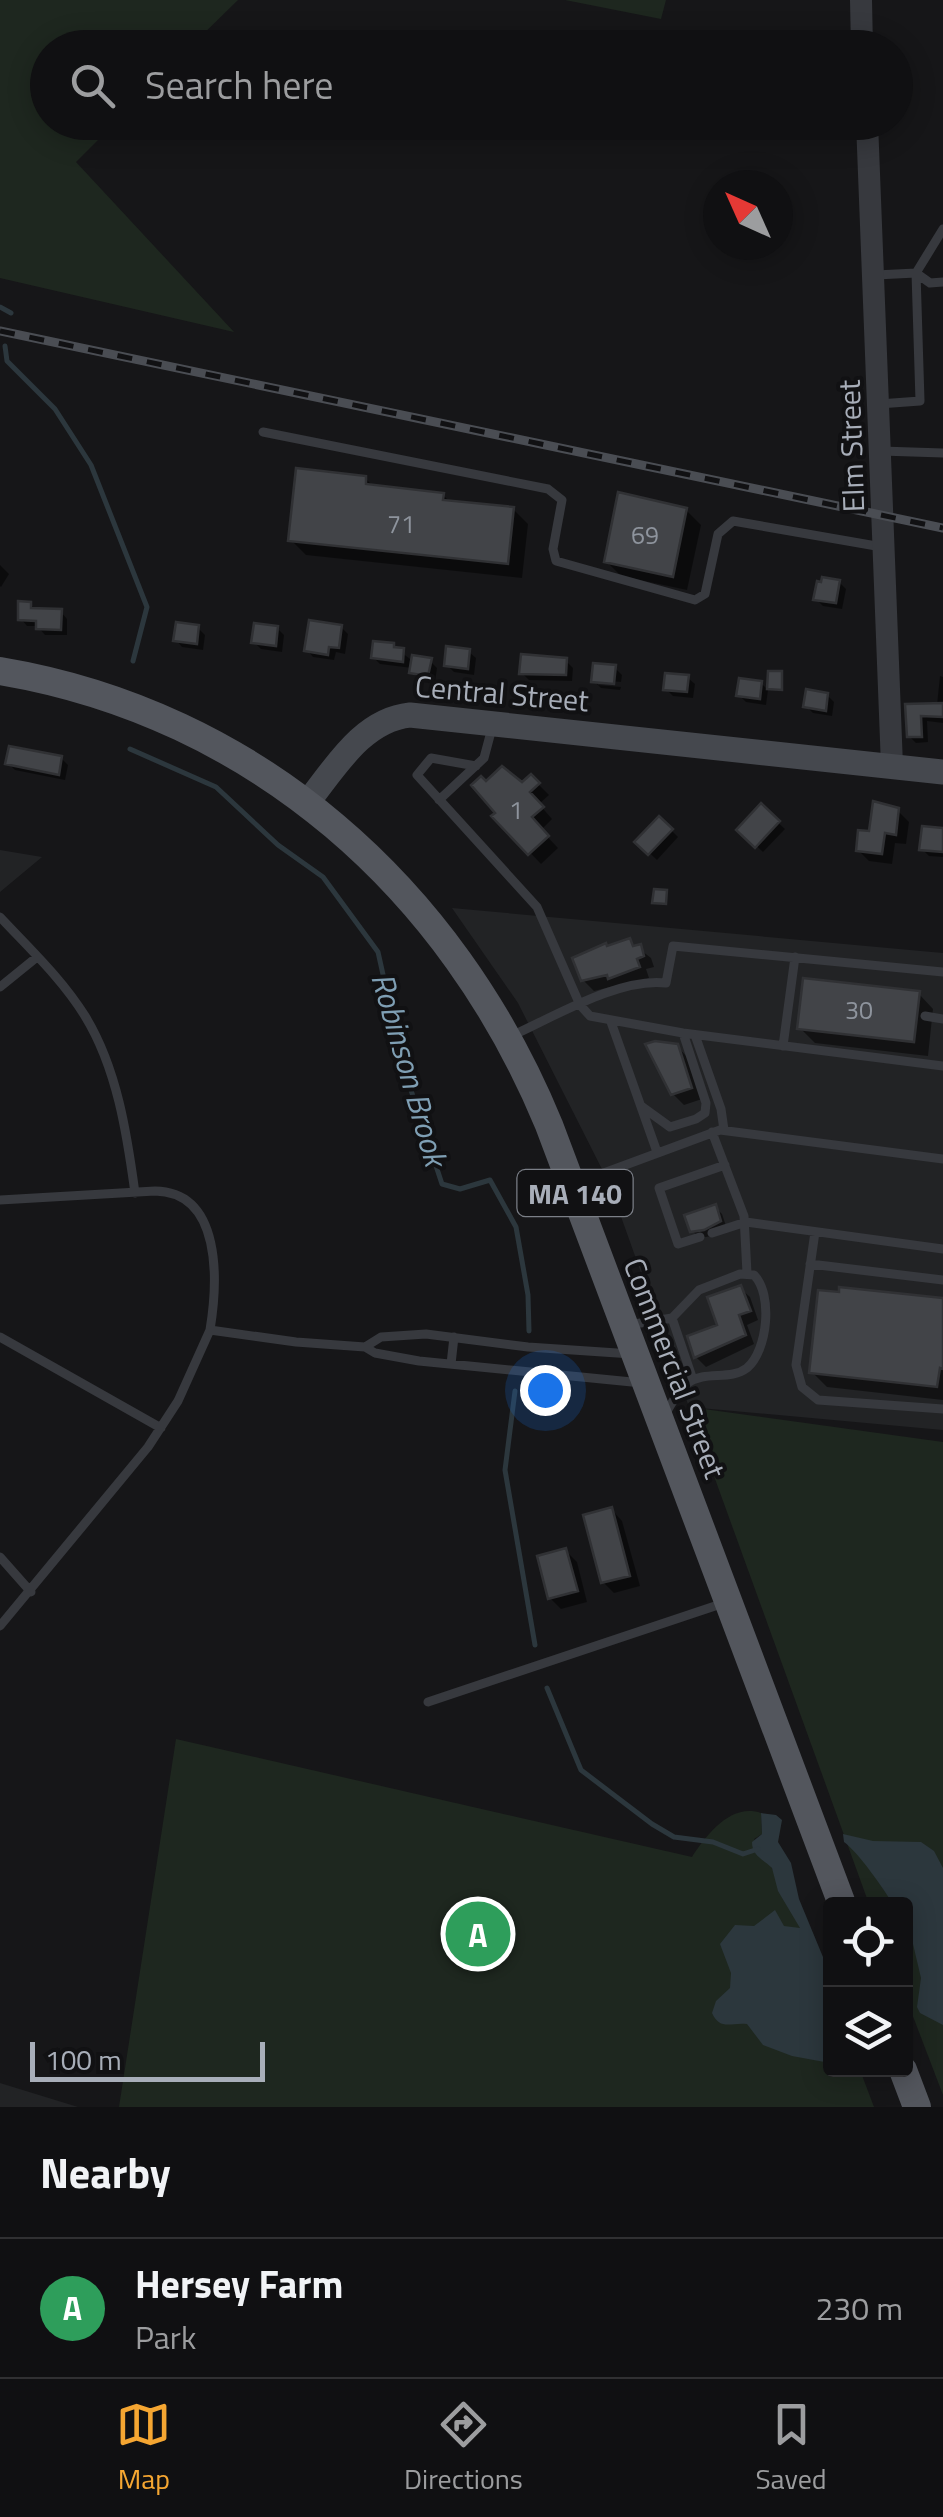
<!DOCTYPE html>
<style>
body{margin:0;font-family:"Titillium Web",sans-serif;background:#19191b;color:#f1f3f6}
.controls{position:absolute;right:30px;bottom:30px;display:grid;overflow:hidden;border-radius:10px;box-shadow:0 5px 25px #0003}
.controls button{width:90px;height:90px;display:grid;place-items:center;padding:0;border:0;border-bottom:2px solid #303032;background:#101012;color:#f1f3f6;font:50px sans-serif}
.compass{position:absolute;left:703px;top:170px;width:90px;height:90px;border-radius:50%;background:#101012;box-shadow:0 5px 25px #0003;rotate:315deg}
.scale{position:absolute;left:30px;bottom:25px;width:235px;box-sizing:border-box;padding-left:10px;border:5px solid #a8aeb9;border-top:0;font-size:28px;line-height:35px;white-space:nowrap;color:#a8aeb9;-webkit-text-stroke:8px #111113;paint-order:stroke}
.you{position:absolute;left:545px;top:1390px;width:35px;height:35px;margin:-25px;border:8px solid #fff;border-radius:50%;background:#1a73e8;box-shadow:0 0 0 15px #1a73e833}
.badge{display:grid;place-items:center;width:65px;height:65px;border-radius:50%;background:#f5a632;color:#fff;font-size:32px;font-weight:700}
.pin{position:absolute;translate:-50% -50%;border:5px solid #fff;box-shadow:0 2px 10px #0006}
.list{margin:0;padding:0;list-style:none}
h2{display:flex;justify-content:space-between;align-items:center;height:130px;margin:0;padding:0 40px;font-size:42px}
h2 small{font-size:32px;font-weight:400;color:#9c9d9f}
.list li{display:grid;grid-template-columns:65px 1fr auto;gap:30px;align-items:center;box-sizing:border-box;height:140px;padding:0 40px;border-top:2px solid #303032}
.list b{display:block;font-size:38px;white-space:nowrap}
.list p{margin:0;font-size:32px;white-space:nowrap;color:#9c9d9f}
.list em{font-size:32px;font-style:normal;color:#9c9d9f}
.icon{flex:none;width:55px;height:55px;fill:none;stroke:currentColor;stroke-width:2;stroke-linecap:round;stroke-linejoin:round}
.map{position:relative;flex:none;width:943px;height:2107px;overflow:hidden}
.search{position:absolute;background:#101012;box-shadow:0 5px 25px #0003;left:30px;right:30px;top:30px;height:110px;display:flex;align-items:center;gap:25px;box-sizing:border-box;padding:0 35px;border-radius:55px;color:#9c9d9f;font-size:38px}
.sheet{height:270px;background:#101012}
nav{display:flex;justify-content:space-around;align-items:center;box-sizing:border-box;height:140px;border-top:2px solid #303032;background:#101012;font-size:28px;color:#9c9d9f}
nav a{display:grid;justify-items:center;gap:5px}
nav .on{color:#f5a632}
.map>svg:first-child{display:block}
.built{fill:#222325}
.green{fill:#1e271f}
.water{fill:#2c373d}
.shadow{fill:#0007}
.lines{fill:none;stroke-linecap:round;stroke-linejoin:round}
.stream{stroke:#2c373d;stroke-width:5}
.building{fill:#424448;stroke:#303134;stroke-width:2.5}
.service{stroke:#37393e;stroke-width:9}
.tertiary{stroke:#37393e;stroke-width:22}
.secondary{stroke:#45484e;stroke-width:25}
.primary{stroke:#53565d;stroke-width:28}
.rail-casing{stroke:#4a4d53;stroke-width:9}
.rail{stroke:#111113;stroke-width:5;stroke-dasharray:15;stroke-linecap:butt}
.labels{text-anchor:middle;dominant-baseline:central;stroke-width:8;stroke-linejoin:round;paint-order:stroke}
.number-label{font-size:25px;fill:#8e949d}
.shield{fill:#111113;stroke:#7b7f87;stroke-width:2.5}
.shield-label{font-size:28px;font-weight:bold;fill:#a8aeb9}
.street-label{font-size:30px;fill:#a8aeb9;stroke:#111113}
.water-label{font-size:32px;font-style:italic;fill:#7f9fb4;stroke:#111113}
</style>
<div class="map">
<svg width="943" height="2107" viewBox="0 0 943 2107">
<rect width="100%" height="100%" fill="#161618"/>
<path class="built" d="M0,850L42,857L0,892Z
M452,908L943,953V1430L689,1407L609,1183L518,1003Z
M0,2083L78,2107H0Z"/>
<path class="green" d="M0,0H238L190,47L48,48V122L115,123L76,162L234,332L0,278Z
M565,0H666L661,19Z
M689,1407L943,1442V2095L906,1998V1904H869Z
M176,1739L692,1857C707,1834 731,1803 761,1813L762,1834L754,1839L775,1873L790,1879L830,1989V2070H860L874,2107H119Z"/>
<path class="water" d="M761,1813L776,1815L782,1820L778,1842L791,1863L799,1899L830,1974V2063L792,2056L763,2045L747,2024C731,2022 720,2031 712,2013L716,2001L730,1988L731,1973L720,1944L735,1925L754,1926L775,1910L784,1926L800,1928L778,1891L772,1868C763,1859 752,1856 752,1842L762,1834Z
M843,1834L873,1841L921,1842L934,1851L943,1868V2025L920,2013L917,2007L921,1978L913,1944L906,1935V1904H893C883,1888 859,1853 844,1842Z"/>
<path class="shadow" d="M365,478L375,488L443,495L451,503L513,509L528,524L522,578L306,555L291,540Z
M686,510L701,525L687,590L621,576L606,561Z
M0,565L9,574L1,587L0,586Z
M839,582L846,589L842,609L823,606L816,599Z
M30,604L37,611L61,612L67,619V635H45L37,626H27L21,619Z
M341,627L348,634L345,654L336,652L334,660L313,657L307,650Z
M198,628L205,635L203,650L182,647L176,640Z
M277,628L284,635L282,652L261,649L254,642Z
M393,646L414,662L430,661L437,668L435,682L419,679L412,672V668L380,664L373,657Z
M469,652L476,658L474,675L454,672L447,665Z
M566,661L573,668L572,681L529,680L522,673Z
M615,668L622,675L621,682L598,680V685L594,681Z
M940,676L943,677V723L927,721L928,742L916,743L909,736L907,706L937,705Z
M688,678L695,684L693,698L673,696L666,689Z
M761,683L768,690L766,705L746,702L739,695Z
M598,685L621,687L620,690L601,688Z
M827,695L834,702L832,716L813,713L806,706Z
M61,758L68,765L65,780L15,770L8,763Z
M531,777L549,795L539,804L552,819L541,830L558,848L541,864L495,816L498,813L486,784L522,785Z
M761,807L785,829L763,852L739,830Z
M898,811L909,822L906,844L895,843L892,864L869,861L858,850Z
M660,819L678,837L657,860L638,842Z
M943,830V857L929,856L922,849Z
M629,941L651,958L654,967L646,969L649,978L621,988L618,985L594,991L583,980Z
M919,994L933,1009L928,1056L815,1043L800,1028Z
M677,1046L688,1058L702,1099L684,1105L673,1094Z
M715,1207L722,1214L727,1229L712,1236L699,1238L692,1230Z
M740,1288L750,1297L758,1320L747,1325L754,1344L706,1367L696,1357L690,1338L720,1326Z
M943,1301V1400L827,1387L812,1372Z
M612,1510L622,1521L640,1586L614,1593L603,1582Z
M566,1551L577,1562L587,1602L561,1609L550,1598Z"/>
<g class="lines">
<path class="stream" d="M0,307L11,313
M5,346L7,361L55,409L91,465L147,607L133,661
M130,749L216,787L278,845L323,877L378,952L404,1069L442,1184L460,1189L490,1180L516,1227L528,1295L529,1331
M515,1391L505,1470L535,1645
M547,1688L581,1770L652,1824L674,1837L713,1842L743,1854L758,1849"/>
</g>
<path class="building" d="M296,468L366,476V484L444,493L443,500L514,507L508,564L288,541Z
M618,492L687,508L673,577L604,562Z
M822,577L840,580L836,603L813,600L817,581L821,582Z
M18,601L31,602V608L62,609L61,630L36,629V621L18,620Z
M309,620L342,625L339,648L329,647L328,655L304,651Z
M176,622L199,625L197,644L173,641Z
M254,623L278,626L276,646L251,643Z
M373,641L394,643V647L404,648L403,662L371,658Z
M446,646L470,649L468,669L444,666Z
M521,654L567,658L566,675L519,674Z
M412,655L432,658L428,676L409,673Z
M593,663L616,665L614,684L591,682Z
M768,671H782V690L767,689Z
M665,673L689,675L687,692L663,690Z
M739,678L762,681L760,699L736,696Z
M806,689L828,693L826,711L803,707Z
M943,703V717L921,716L922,737H907L905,704Z
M9,746L62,756L59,775L5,764Z
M502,766L522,782L531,774L540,783L530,792L544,807L532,817L549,836L528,855L491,816L495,813L471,785L481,776L486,781Z
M873,801L899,808L896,835L885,833L882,854L856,851L858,830L869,831Z
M761,803L780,821L755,848L736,830Z
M659,816L673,829L648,855L634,842Z
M922,826L943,828V852L919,850Z
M654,889L667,890L666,904L652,903Z
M630,938L633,946L641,944L644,956L637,959L640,967L608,979L607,975L581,981L572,958L606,943L607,946Z
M803,978L920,991L914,1042L797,1029Z
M655,1041L678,1044L692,1088L671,1095L645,1044Z
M716,1204L721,1221L704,1230L690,1232L684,1215Z
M741,1285L751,1311L739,1315L746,1335L694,1358L687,1336L717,1325L707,1297Z
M839,1287L943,1298V1369L940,1368L937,1387L809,1373L818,1290L839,1292Z
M612,1507L630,1576L601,1583L583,1515Z
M566,1548L578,1591L548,1599L537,1556Z"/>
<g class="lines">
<path class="service" d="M943,229L916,273L930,283L943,282
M876,275L916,273L920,401L879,404
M263,432L548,489L562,500L553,549L556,561L695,600L705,594L718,534L733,521L882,547
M881,451L943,453
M476,766L431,758L417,775L537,907L580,1005L590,1016L683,1033L943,1066
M439,800L484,758L492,728
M0,917C30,949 62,979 85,1016C117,1068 127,1134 135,1193
M0,987L37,957
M925,1016L943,1019
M611,1022L657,1152
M695,1035L721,1109L724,1130
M509,1037C552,1018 619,977 666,983L673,946L943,972
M783,1046L795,957
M641,1106L670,1127L696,1119L705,1113L706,1103L683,1033
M712,1132L744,1216L747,1273
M574,1184L720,1130L943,1159
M0,1200L155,1191C222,1192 218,1281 210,1330
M815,1232L796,1365L802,1387L818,1400L943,1409
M712,1233L746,1222L943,1249
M700,1237L678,1244L659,1188L725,1165
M810,1264L943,1280
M672,1318L693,1380
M628,1325L672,1318L699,1290L740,1274L754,1275C773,1294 768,1350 747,1368C730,1381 705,1370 688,1383C678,1391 671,1404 665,1415
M0,1337L161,1428
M365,1347L381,1337L426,1334L528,1347L632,1354
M451,1364L454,1337
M0,1557L31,1592
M0,1626L148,1447L178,1401L210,1330L296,1342L365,1347L375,1353L419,1361L642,1383
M428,1702L724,1603"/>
<path class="tertiary" d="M861,0L862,48
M867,122L892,766"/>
<path class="secondary" d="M307,803C335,768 362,720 410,715L943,772"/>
<path class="primary" d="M0,671C256,714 452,889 549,1125L842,1904
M903,2070L917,2107"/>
<g class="rail-casing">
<path id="rail" d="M0,331L943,528"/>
</g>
<use href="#rail" class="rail"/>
</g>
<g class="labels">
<g class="number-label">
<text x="401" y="524">71</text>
<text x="645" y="535">69</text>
<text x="516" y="810">1</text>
<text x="859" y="1010">30</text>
</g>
<rect class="shield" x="517.5" y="1170" width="115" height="46" rx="8"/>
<g class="shield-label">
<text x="575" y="1193">MA 140</text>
</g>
<g class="street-label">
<text transform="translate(851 446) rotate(-92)">Elm Street</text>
<text transform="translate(502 693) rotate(5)">Central Street</text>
<text transform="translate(675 1368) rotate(69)">Commercial Street</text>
</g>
<g class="water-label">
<text transform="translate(410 1069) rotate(74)">Robinson Brook</text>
</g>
</g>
</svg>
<div class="controls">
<button><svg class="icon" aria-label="locate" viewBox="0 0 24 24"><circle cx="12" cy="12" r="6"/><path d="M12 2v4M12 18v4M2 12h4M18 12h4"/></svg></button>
<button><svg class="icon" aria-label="layers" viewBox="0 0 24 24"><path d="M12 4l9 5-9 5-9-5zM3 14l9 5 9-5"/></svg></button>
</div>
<svg class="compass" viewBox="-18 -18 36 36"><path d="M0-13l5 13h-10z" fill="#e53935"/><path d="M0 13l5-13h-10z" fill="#9c9d9f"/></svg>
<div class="scale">100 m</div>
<div class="you"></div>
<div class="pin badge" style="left:478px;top:1934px;background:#2e9e5b">A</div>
<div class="search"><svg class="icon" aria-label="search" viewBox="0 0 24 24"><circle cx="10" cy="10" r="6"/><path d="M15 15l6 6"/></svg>Search here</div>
</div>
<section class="sheet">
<h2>Nearby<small></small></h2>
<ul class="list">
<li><span class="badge" style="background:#2e9e5b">A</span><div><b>Hersey Farm</b><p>Park</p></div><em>230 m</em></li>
</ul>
</section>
<nav>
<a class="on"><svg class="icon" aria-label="map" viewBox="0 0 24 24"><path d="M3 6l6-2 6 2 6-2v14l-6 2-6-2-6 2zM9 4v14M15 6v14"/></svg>Map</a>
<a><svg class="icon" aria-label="directions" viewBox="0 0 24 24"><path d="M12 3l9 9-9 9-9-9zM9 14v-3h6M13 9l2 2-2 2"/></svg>Directions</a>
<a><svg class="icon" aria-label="saved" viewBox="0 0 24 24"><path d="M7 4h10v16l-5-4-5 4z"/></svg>Saved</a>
</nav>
